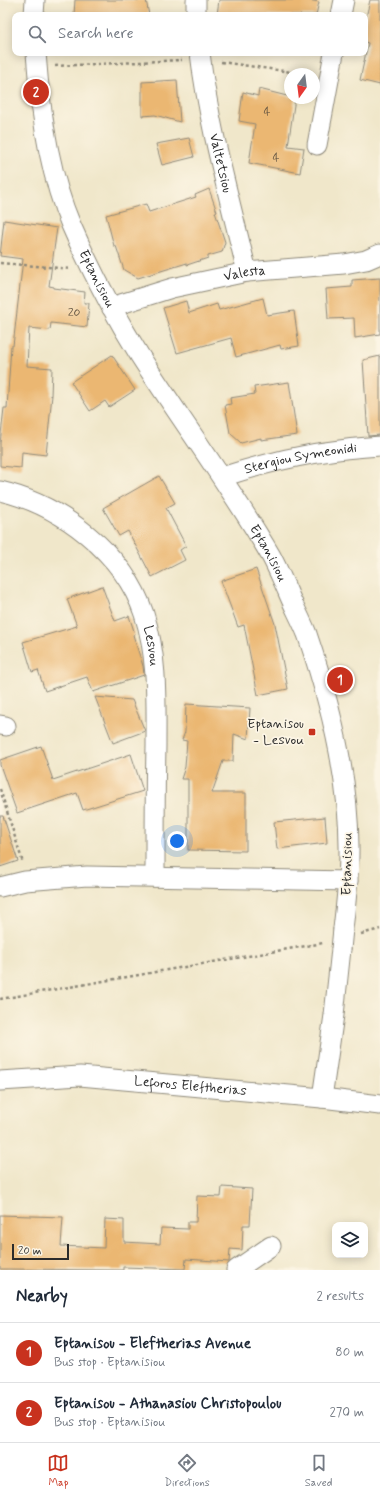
<!DOCTYPE html>
<meta charset="utf-8">
<style>
body{margin:0;font-family:Mynerve,sans-serif;background:#f2f2f3;color:#1f2937}
.controls{position:absolute;right:12px;bottom:12px;display:grid;overflow:hidden;border-radius:8px;box-shadow:0 2px 10px #0003}
.controls button{width:36px;height:36px;display:grid;place-items:center;padding:0;border:0;border-bottom:1px solid #e0e1e3;background:#fff;color:#1f2937;font:20px sans-serif}
.compass{position:absolute;left:284px;top:68px;width:36px;height:36px;border-radius:50%;background:#fff;box-shadow:0 2px 10px #0003;rotate:194deg}
.scale{position:absolute;left:12px;bottom:10px;width:57px;box-sizing:border-box;padding-left:4px;border:2px solid #2b2b2b;border-top:0;font-size:11px;line-height:14px;white-space:nowrap;color:#2b2b2b;-webkit-text-stroke:3px #fcf5e5;paint-order:stroke}
.you{position:absolute;left:177px;top:841px;width:14px;height:14px;margin:-10px;border:3px solid #fff;border-radius:50%;background:#1a73e8;box-shadow:0 0 0 6px #1a73e833}
.badge{display:grid;place-items:center;width:26px;height:26px;border-radius:50%;background:#c8321e;color:#fff;font-size:13px;font-weight:700}
.pin{position:absolute;translate:-50% -50%;border:2px solid #fff;box-shadow:0 1px 4px #0006}
.list{margin:0;padding:0;list-style:none}
h2{display:flex;justify-content:space-between;align-items:center;height:52px;margin:0;padding:0 16px;font-size:17px}
h2 small{font-size:13px;font-weight:400;color:#747a83}
.list li{display:grid;grid-template-columns:26px 1fr auto;gap:12px;align-items:center;box-sizing:border-box;height:60px;padding:0 16px;border-top:1px solid #e0e1e3}
.list b{display:block;font-size:15px;white-space:nowrap}
.list p{margin:0;font-size:13px;white-space:nowrap;color:#747a83}
.list em{font-size:13px;font-style:normal;color:#747a83}
.icon{flex:none;width:22px;height:22px;fill:none;stroke:currentColor;stroke-width:2;stroke-linecap:round;stroke-linejoin:round}
.map{position:relative;flex:none;width:380px;height:1270px;overflow:hidden}
.search{position:absolute;background:#fff;box-shadow:0 2px 10px #0003;left:12px;right:12px;top:12px;height:44px;display:flex;align-items:center;gap:10px;box-sizing:border-box;padding:0 14px;border-radius:8px;color:#747a83;font-size:15px}
.sheet{height:172px;background:#fff}
nav{display:flex;justify-content:space-around;align-items:center;box-sizing:border-box;height:56px;border-top:1px solid #e0e1e3;background:#fff;font-size:11px;color:#747a83}
nav a{display:grid;justify-items:center;gap:2px}
nav .on{color:#c8321e}
.map>svg:first-child{display:block}
.building{fill:#ebb772}
.lines{fill:none;stroke-linecap:round;stroke-linejoin:round}
.minor-casing{stroke:#8e897a;stroke-width:21}
.path{stroke:#8e897a;stroke-width:2.5;stroke-dasharray:3 3;stroke-linecap:butt}
.minor{stroke:#fff;stroke-width:19}
.minor-bridge-casing{stroke:#8e897a;stroke-width:21;stroke-linecap:butt}
.minor-bridge{stroke:#fff;stroke-width:19}
.poi-dot{fill:#c8321e;stroke:#fcf5e5;stroke-width:1.5}
.labels{text-anchor:middle;dominant-baseline:central;stroke-width:3.5;stroke-linejoin:round;paint-order:stroke}
.number-label{font-size:12px;fill:#5b4e3d}
.street-label{font-size:14px;fill:#2b2b2b;stroke:#fcf5e5}
.poi-label{font-size:14px;fill:#2b2b2b;stroke:#fcf5e5;text-anchor:end}
</style>
<div class="map">
<svg width="380" height="1270" viewBox="0 0 380 1270">
<rect width="100%" height="100%" fill="#fcf5e5"/>
<filter id="ink" filterUnits="userSpaceOnUse"><feTurbulence type="fractalNoise" baseFrequency=".025" numOctaves="2"/><feDisplacementMap in="SourceGraphic" scale="8" xChannelSelector="R" yChannelSelector="G"/><feConvolveMatrix kernelMatrix="1 2 1 2 8 2 1 2 1" color-interpolation-filters="sRGB"/></filter>
<filter id="wash" filterUnits="userSpaceOnUse"><feTurbulence type="fractalNoise" baseFrequency=".012" numOctaves="4" result="noise"/><feDisplacementMap in="SourceGraphic" scale="16" xChannelSelector="R" yChannelSelector="G"/><feGaussianBlur stdDeviation="0.9" result="paint"/><feColorMatrix in="noise" values="0 0 0 0 0 0 0 0 0 0 0 0 0 0 0 0 0 1.4 0 .05"/><feComposite in="paint" operator="in"/></filter>
<g filter="url(#wash)">
<rect width="100%" height="100%" fill="#f0e7ca"/>
<g id="blocks">
<path class="building" d="M75,0H146L149,15H74Z
M219,0H308L319,2L316,15H217Z
M370,0H380V85L360,80L368,43L365,42V22Z
M177,80L180,122L155,115L142,116V82Z
M259,89L295,98L288,146L304,148L300,173L249,163L255,124L239,121L243,92L258,96Z
M189,138L194,157L162,165L156,144Z
M209,189L217,212H215L225,242L222,252L208,256V258L187,265V263L138,278L124,270L116,246H114L106,215L146,204L149,212L196,197L195,195Z
M4,220L57,228L49,286L54,287V288L85,292L84,303H89L87,327L51,323L50,330L29,328L27,366L52,368L51,396L52,395L46,455L22,452L21,468L0,466V443L4,408H7L11,346H13L23,259L0,256Z
M380,278V334L355,338L354,318L328,319L326,289L352,287V280Z
M263,298L267,315L294,311L299,346L281,349L280,345L236,357L231,338L177,353L163,308L186,301L189,313L217,304L219,310Z
M112,355L135,390L109,407L105,401L90,411L71,382Z
M380,356V435L368,436L363,360Z
M289,382L297,435L261,440V438L241,443L230,433L225,405L231,404L230,398L255,394L254,387Z
M159,476L175,503L166,508L186,546L180,550L185,560L152,577L128,531L119,536L103,508Z
M256,569L275,624L288,689L258,695L244,625L238,627L221,581Z
M102,586L115,621L129,616L135,634L133,635L143,666L144,675L93,692L87,677L45,691L38,670L32,672L23,642L77,626L67,599Z
M95,697L132,700L145,731L113,743Z
M186,704L250,708L248,739L234,734L233,761H223L212,793H246V851L188,850V779H181L185,767L187,741L182,740L185,732Z
M41,746L53,780L131,754L143,791L83,810L77,793L17,813L0,765V760Z
M0,816H3L18,861L0,867Z
M325,817L327,843L277,849L274,822Z
M222,1187L252,1189L250,1225H243L242,1250L230,1249L229,1262L186,1259L185,1269L123,1267V1270L0,1269V1215L63,1217L61,1246L104,1248L105,1219L124,1220V1242L160,1244L161,1228L188,1229V1222H196L197,1196L221,1197Z"/>
</g>
</g>
<g filter="url(#ink)">
<use href="#blocks" fill-opacity="0" stroke="#8e897a" stroke-width="1"/>
<g class="lines">
<g class="minor-casing">
<g id="minor">
<path d="M196,0V15"/>
<path d="M34,15L35,0"/>
<path d="M341,15L344,0"/>
<path id="s1" d="M36,53C40,108 49,174 71,225C91,271 114,314 140,356C183,423 231,487 271,556C277,567 282,579 287,590C293,605 301,619 307,634C330,702 350,781 349,853C349,879 346,904 343,929"/>
<path id="s2" d="M200,53C209,127 230,200 247,272"/>
<path d="M317,145L334,53"/>
<path id="s3" d="M111,307L172,288L247,272L344,264L366,260L380,254"/>
<path id="s4" d="M222,477C273,460 326,449 380,446"/>
<path id="s5" d="M0,491C61,505 124,553 144,614C158,656 156,703 156,746C155,790 155,833 155,877"/>
<path d="M0,725L6,726"/>
<path d="M0,887L25,881L87,876L348,881"/>
<path id="s6" d="M0,1081L80,1076L322,1098L380,1105"/>
<path d="M322,1098L334,1015L341,949"/>
<path d="M236,1270L271,1246"/>
</g>
</g>
<path class="path" d="M221,62L305,74
M55,66L182,60
M0,263L71,269
M0,789L23,863
M361,934L380,929
M0,999L323,943"/>
<use href="#minor" class="minor"/>
<g class="minor-bridge-casing">
<path id="minor-bridge" d="M341,949L343,929"/>
</g>
<use href="#minor-bridge" class="minor-bridge"/>
</g>
</g>
<rect class="poi-dot" x="308" y="728" width="8" height="8" rx="2"/>
<g class="labels">
<g class="number-label">
<text x="267" y="112">4</text>
<text x="276" y="158">4</text>
<text x="74" y="313">20</text>
</g>
<g class="street-label">
<text stroke="none"><textPath href="#s2" startOffset="112">Valtetsiou</textPath></text>
<text stroke="none"><textPath href="#s3" startOffset="138">Valesta</textPath></text>
<text stroke="none"><textPath href="#s1" startOffset="236">Eptanisiou</textPath></text>
<text stroke="none"><textPath href="#s4" startOffset="81">Stergiou Symeonidi</textPath></text>
<text stroke="none"><textPath href="#s1" startOffset="560">Eptanisiou</textPath></text>
<text stroke="none"><textPath href="#s5" startOffset="230">Lesvou</textPath></text>
<text transform="translate(347 864) rotate(-89)">Eptanisiou</text>
<text stroke="none"><textPath href="#s6" startOffset="191">Leforos Eleftherias</textPath></text>
</g>
<g class="poi-label">
<text x="304" y="724">Eptanisou<tspan x="304" dy="16">- Lesvou</tspan></text>
</g>
</g>
</svg>
<div class="controls">
<button><svg class="icon" aria-label="layers" viewBox="0 0 24 24"><path d="M12 4l9 5-9 5-9-5zM3 14l9 5 9-5"/></svg></button>
</div>
<svg class="compass" viewBox="-18 -18 36 36"><path d="M0-13l5 13h-10z" fill="#e53935"/><path d="M0 13l5-13h-10z" fill="#747a83"/></svg>
<div class="scale">20 m</div>
<div class="you"></div>
<div class="pin badge" style="left:340px;top:680px">1</div>
<div class="pin badge" style="left:36px;top:92px">2</div>
<div class="search"><svg class="icon" aria-label="search" viewBox="0 0 24 24"><circle cx="10" cy="10" r="6"/><path d="M15 15l6 6"/></svg>Search here</div>
</div>
<section class="sheet">
<h2>Nearby<small>2 results</small></h2>
<ul class="list">
<li><span class="badge">1</span><div><b>Eptanisou - Eleftherias Avenue</b><p>Bus stop · Eptanisiou</p></div><em>80 m</em></li>
<li><span class="badge">2</span><div><b>Eptanisou - Athanasiou Christopoulou</b><p>Bus stop · Eptanisiou</p></div><em>270 m</em></li>
</ul>
</section>
<nav>
<a class="on"><svg class="icon" aria-label="map" viewBox="0 0 24 24"><path d="M3 6l6-2 6 2 6-2v14l-6 2-6-2-6 2zM9 4v14M15 6v14"/></svg>Map</a>
<a><svg class="icon" aria-label="directions" viewBox="0 0 24 24"><path d="M12 3l9 9-9 9-9-9zM9 14v-3h6M13 9l2 2-2 2"/></svg>Directions</a>
<a><svg class="icon" aria-label="saved" viewBox="0 0 24 24"><path d="M7 4h10v16l-5-4-5 4z"/></svg>Saved</a>
</nav>
